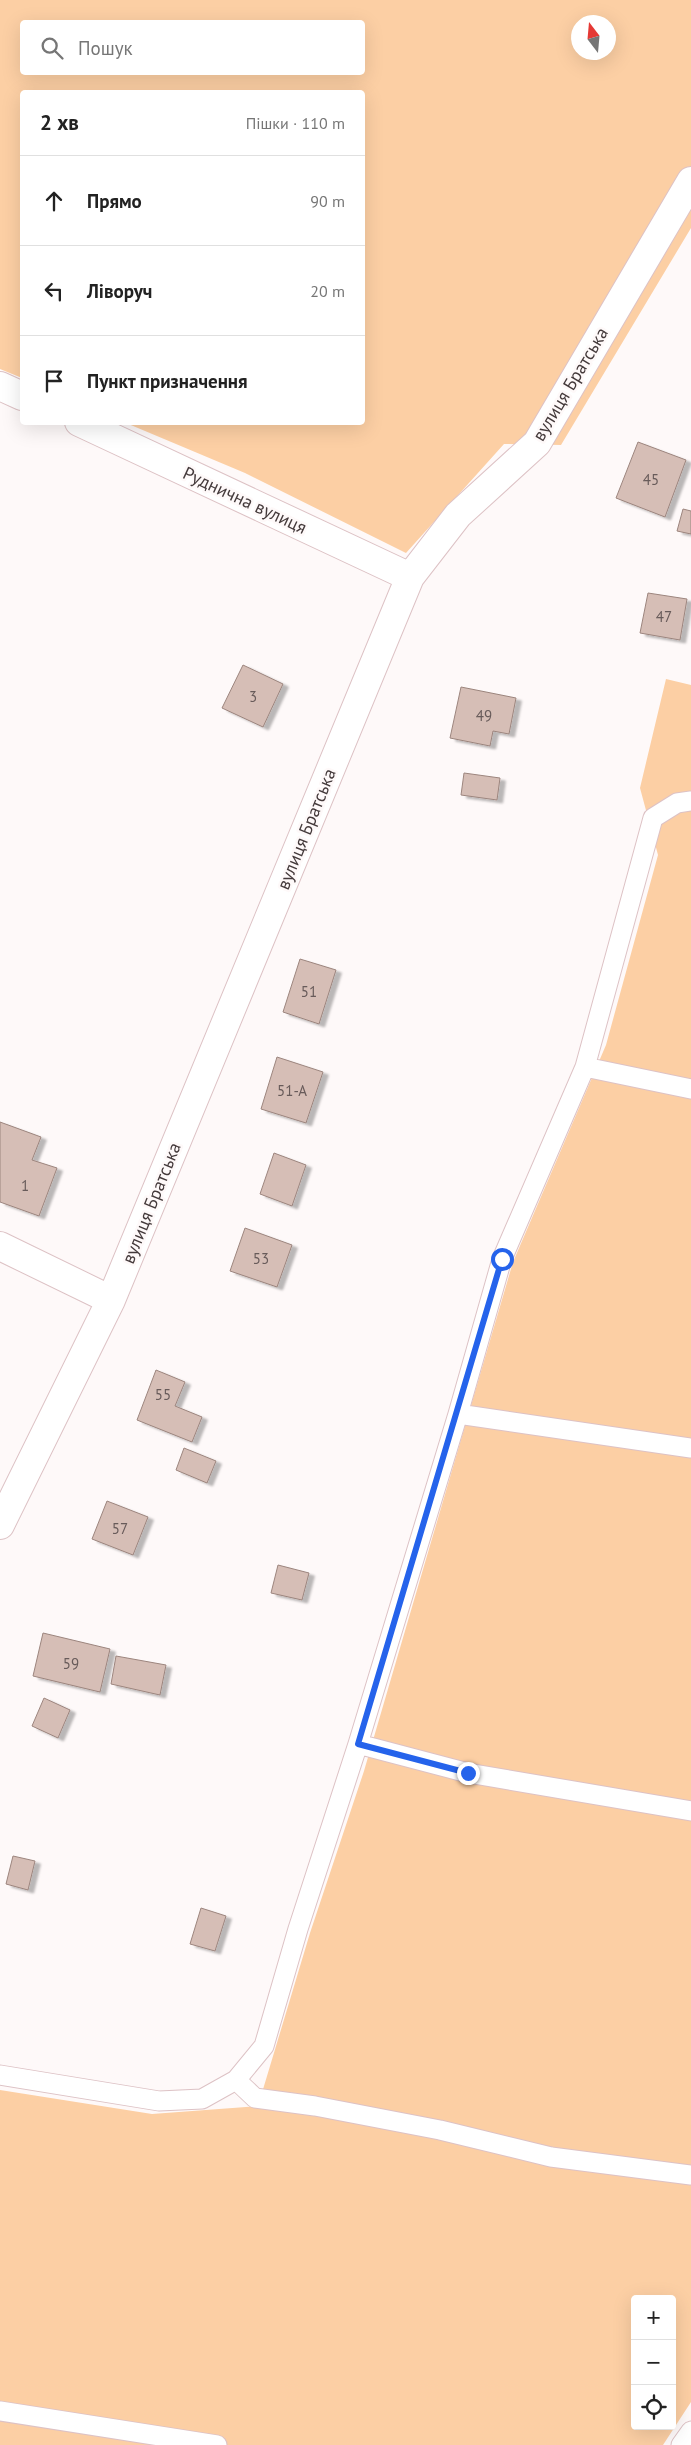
<!DOCTYPE html>
<html lang="uk">
<meta charset="utf-8">
<style>
body{margin:0;font-family:"PT Sans",sans-serif;background:#f2f2f2;color:#222}
.controls{position:absolute;right:15px;bottom:15px;display:grid;overflow:hidden;border-radius:5px;box-shadow:0 5px 20px #0002}
.controls button{width:45px;height:45px;display:grid;place-items:center;padding:0;border:0;border-bottom:1px solid #e0e0e0;background:#fff;color:#222;font:25px sans-serif}
.compass{position:absolute;left:571px;top:15px;width:45px;height:45px;border-radius:50%;background:#fff;box-shadow:0 5px 20px #0002;rotate:344deg}
.stop{position:absolute;width:15px;height:15px;margin:-11px;border:4px solid #2563eb;border-radius:50%;background:#fff}
.stop.end{background:#2563eb;border-color:#fff;box-shadow:0 1px 5px #0008}
.list{margin:0;padding:0;list-style:none}
h2{display:flex;justify-content:space-between;align-items:center;height:65px;margin:0;padding:0 20px;font-size:21px}
h2 small{font-size:16px;font-weight:400;color:#767676}
.list li{display:grid;grid-template-columns:32px 1fr auto;gap:15px;align-items:center;box-sizing:border-box;height:90px;padding:0 20px;border-top:1px solid #e0e0e0}
.list b{display:block;font-size:19px;white-space:nowrap}
.list em{font-size:16px;font-style:normal;color:#767676}
.icon{flex:none;width:28px;height:28px;fill:none;stroke:currentColor;stroke-width:2;stroke-linecap:round;stroke-linejoin:round}
.map{position:relative;flex:none;width:691px;height:2445px;overflow:hidden}
.search{position:absolute;background:#fff;box-shadow:0 5px 20px #0002;left:20px;top:20px;width:345px;height:55px;display:flex;align-items:center;gap:12px;box-sizing:border-box;padding:0 18px;border-radius:5px;color:#767676;font-size:19px}
.panel{position:absolute;background:#fff;box-shadow:0 5px 20px #0002;left:20px;top:90px;width:345px;height:335px;border-radius:5px}
.map>svg:first-child{display:block}
.green{fill:#fccfa4;fill-rule:evenodd}
.building{fill:#d6beb6;stroke:#9c857e;filter:url(#shadow)}
.lines{fill:none;stroke-linecap:round;stroke-linejoin:round}
.lane-casing{stroke:#ddc2c5;stroke-width:21}
.street-casing{stroke:#ddc2c5;stroke-width:30}
.lane{stroke:#fff;stroke-width:19}
.street{stroke:#fff;stroke-width:28}
.route{stroke:#2563eb;stroke-width:6}
.labels{text-anchor:middle;dominant-baseline:central;stroke-width:5;stroke-linejoin:round;paint-order:stroke}
.number-label{font-size:15px;fill:#685b5a}
.street-label{font-size:18px;fill:#443a3b;stroke:#fef9f9}
</style>
<div class="map">
<svg width="691" height="2445" viewBox="0 0 691 2445">
<defs>
<filter id="shadow"><feDropShadow dx="5.5" dy="3" stdDeviation="1" flood-color="#0004"/></filter>
</defs>
<rect width="100%" height="100%" fill="#fef9f9"/>
<path class="green" d="M0,0H691V228L561,445L504,444L406,553L245,473L126,423L362,422V92H22V378L0,369ZM22,22H362V72H22ZM578,22H608V52H578Z
M666,679L691,685V2402L663,2445H0V2090L152,2114L258,2106L310,1933L364,1771L513,1262L606,1045L658,855L640,788ZM635,2299H672V2426H635Z"/>
<path class="building" d="M638,442L686,460L665,517L616,498Z
M683,509L691,511V534L677,531Z
M648,593L687,599L680,640L640,633Z
M243,665L283,684L263,727L222,708Z
M461,687L516,698L509,734L493,731L490,746L450,738Z
M464,773L500,778L497,800L461,795Z
M300,959L336,970L319,1024L283,1012Z
M277,1057L323,1072L306,1123L261,1109Z
M0,1122L41,1137L32,1160L57,1168L39,1216L0,1202Z
M274,1153L306,1165L292,1206L260,1194Z
M245,1228L292,1245L277,1287L230,1271Z
M156,1370L185,1382L175,1406L202,1417L192,1442L137,1420Z
M184,1448L216,1461L207,1483L176,1470Z
M107,1501L148,1517L133,1555L92,1539Z
M278,1565L309,1573L302,1600L271,1593Z
M43,1633L110,1649L100,1692L33,1676Z
M116,1656L166,1665L160,1695L111,1684Z
M44,1698L70,1710L58,1738L32,1726Z
M13,1856L35,1861L28,1890L6,1884Z
M201,1908L226,1916L215,1951L190,1944Z"/>
<g class="lines">
<g class="lane-casing">
<path id="lane" d="M585,1067L691,1089
M458,1414L691,1448
M358,1744L468,1773L691,1811
M0,2075L159,2101L202,2099L236,2080L264,2046L298,1929L358,1744L458,1414L502,1259L585,1067L653,818L677,803L691,801
M236,2080L255,2098L315,2106L440,2130L551,2157L691,2175
M0,2411L217,2445
M681,2445L691,2431"/>
</g>
<g class="street-casing">
<path id="street" d="M0,386L22,396
M79,422L410,577
M0,1246L111,1300
M0,1525L111,1300L410,577L458,515L537,443L691,181"/>
</g>
<use href="#lane" class="lane"/>
<use href="#street" class="street"/>
</g>
<g class="lines">
<path class="route" d="M468,1773L358,1744L502,1259"/>
</g>
<g class="labels">
<g class="number-label">
<text x="651" y="479">45</text>
<text x="664" y="616">47</text>
<text x="253" y="696">3</text>
<text x="484" y="715">49</text>
<text x="309" y="991">51</text>
<text x="292" y="1090">51-А</text>
<text x="25" y="1185">1</text>
<text x="261" y="1258">53</text>
<text x="163" y="1394">55</text>
<text x="120" y="1528">57</text>
<text x="71" y="1663">59</text>
</g>
<g class="street-label">
<text transform="translate(570 384) rotate(-59)">вулиця Братська</text>
<text transform="translate(245 500) rotate(25)">Руднична вулиця</text>
<text transform="translate(306 829) rotate(-68)">вулиця Братська</text>
<text transform="translate(151 1203) rotate(-68)">вулиця Братська</text>
</g>
</g>
</svg>
<div class="controls">
<button>+</button>
<button>−</button>
<button><svg class="icon" aria-label="locate" viewBox="0 0 24 24"><circle cx="12" cy="12" r="6"/><path d="M12 2v4M12 18v4M2 12h4M18 12h4"/></svg></button>
</div>
<svg class="compass" viewBox="-18 -18 36 36"><path d="M0-13l5 13h-10z" fill="#e53935"/><path d="M0 13l5-13h-10z" fill="#767676"/></svg>
<div class="stop" style="left:502px;top:1259px"></div>
<div class="stop end" style="left:468px;top:1773px"></div>
<div class="search"><svg class="icon" aria-label="search" viewBox="0 0 24 24"><circle cx="10" cy="10" r="6"/><path d="M15 15l6 6"/></svg>Пошук</div>
<section class="panel">
<h2>2 хв<small>Пішки · 110 m</small></h2>
<ul class="list">
<li><svg class="icon" aria-label="ahead" viewBox="0 0 24 24"><path d="M12 20V5M6 11l6-6 6 6"/></svg><div><b>Прямо</b></div><em>90 m</em></li>
<li><svg class="icon" aria-label="left" viewBox="0 0 24 24"><path d="M17 20v-9H6M10 6l-5 5 5 5"/></svg><div><b>Ліворуч</b></div><em>20 m</em></li>
<li><svg class="icon" aria-label="arrive" viewBox="0 0 24 24"><path d="M6 21V4h12l-3 4 3 4H6"/></svg><div><b>Пункт призначення</b></div></li>
</ul>
</section>
</div>
